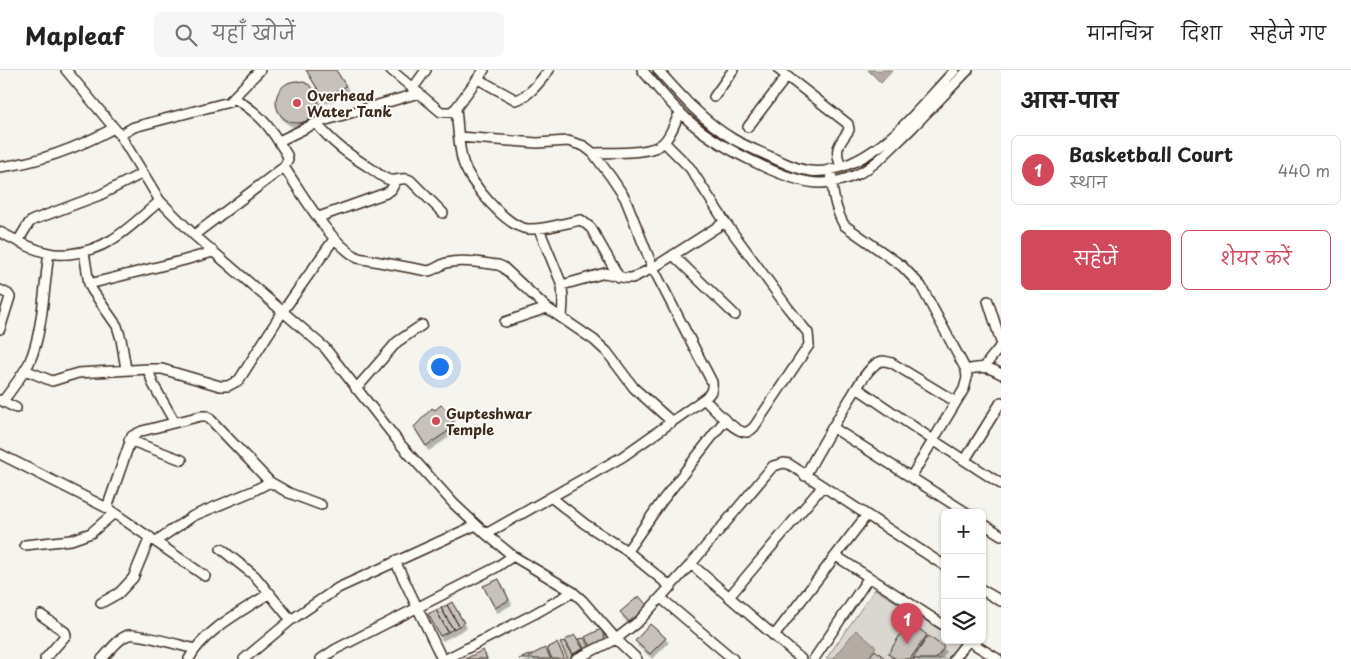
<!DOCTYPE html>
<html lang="hi">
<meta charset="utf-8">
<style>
body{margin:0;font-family:"Playpen Sans","Playpen Sans Deva",sans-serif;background:#f6f6f6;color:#222}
.controls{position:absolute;right:15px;bottom:15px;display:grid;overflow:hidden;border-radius:8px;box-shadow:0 1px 4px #0004}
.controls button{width:45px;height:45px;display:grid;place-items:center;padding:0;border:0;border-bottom:1px solid #e0e0e0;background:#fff;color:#222;font:25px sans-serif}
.you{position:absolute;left:439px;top:296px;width:18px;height:18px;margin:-12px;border:4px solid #fff;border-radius:50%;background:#1a73e8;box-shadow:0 0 0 8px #1a73e833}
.badge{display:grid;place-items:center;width:32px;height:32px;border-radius:50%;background:#d1495b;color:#fff;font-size:16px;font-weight:700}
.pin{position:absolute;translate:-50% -41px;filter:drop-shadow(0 1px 2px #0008)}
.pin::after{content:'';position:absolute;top:26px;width:18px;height:15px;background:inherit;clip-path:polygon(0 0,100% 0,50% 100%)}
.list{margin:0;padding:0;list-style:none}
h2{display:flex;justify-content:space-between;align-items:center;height:65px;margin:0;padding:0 20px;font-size:21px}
h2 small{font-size:16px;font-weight:400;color:#767676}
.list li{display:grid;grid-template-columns:32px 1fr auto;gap:15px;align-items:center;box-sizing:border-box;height:70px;margin:0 10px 10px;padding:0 10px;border:1px solid #e0e0e0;border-radius:8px}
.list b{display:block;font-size:19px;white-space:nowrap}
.list p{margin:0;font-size:16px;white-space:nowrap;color:#767676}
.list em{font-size:16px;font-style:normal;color:#767676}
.actions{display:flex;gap:10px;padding:15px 20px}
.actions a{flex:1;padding:11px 0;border:1px solid #d1495b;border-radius:8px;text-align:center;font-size:18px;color:#d1495b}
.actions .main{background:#d1495b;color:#fff}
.icon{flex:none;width:28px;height:28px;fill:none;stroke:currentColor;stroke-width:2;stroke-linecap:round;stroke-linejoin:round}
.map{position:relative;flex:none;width:1001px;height:589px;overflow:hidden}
header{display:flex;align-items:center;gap:30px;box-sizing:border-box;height:70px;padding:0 25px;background:#fff;border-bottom:1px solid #e0e0e0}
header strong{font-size:24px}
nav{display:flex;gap:28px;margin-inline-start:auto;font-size:18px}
.search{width:350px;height:45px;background:#f6f6f6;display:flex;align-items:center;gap:12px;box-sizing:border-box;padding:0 18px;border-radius:8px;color:#767676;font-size:19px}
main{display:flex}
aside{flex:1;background:#fff}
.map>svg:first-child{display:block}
.green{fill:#dad6d0;stroke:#8a8077}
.water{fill:#b4aca4;stroke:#84786e}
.building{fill:#c7c1bb;stroke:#3b2a1e;filter:url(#shadow)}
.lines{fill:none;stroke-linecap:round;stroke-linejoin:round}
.minor-casing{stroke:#3b2a1e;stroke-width:12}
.minor{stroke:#fdfcf7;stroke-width:9}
.poi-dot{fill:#d1495b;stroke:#fdfcf7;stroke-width:2}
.labels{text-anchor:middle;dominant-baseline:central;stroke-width:4;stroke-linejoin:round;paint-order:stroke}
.poi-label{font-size:14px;font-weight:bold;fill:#3b2a1e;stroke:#fdfcf7;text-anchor:start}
</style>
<header>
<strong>Mapleaf</strong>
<div class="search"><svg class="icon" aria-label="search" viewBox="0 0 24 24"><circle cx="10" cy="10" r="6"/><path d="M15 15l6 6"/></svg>यहाँ खोजें</div>
<nav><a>मानचित्र</a><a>दिशा</a><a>सहेजे गए</a></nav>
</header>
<main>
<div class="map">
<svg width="1001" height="589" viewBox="0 0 1001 589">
<defs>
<filter id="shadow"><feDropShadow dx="2.5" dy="4.5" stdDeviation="0" flood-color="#0004"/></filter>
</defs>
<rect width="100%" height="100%" fill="#f5f4ee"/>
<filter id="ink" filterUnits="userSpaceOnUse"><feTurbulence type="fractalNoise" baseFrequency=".02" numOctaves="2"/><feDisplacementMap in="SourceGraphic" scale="10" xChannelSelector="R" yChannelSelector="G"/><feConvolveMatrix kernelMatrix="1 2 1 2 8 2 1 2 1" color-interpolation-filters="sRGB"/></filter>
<g filter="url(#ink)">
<path class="green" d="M875,519L945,563V570H955L962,574L950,589H826Z"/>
<path class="water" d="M868,0H893L881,13Z
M856,560L876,577L866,589H836L834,587Z"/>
<path class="building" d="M306,0H336L346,16L324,29Z
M276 32a21 21 0 1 1 42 0a21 21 0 1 1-42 0Z
M441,335L452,344L453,358L426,376L414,357L432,338L435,340Z
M499,509L509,530L495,538L483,516Z
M639,526L649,538L631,554L620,542Z
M452,532L464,553L459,556L447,535Z
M447,535L459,556L453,559L441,538Z
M441,538L453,559L448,562L436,540Z
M436,540L448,562L440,566L428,544Z
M909,551L927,565L910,589H896L888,584Z
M650,554L666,568L650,584L635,571Z
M601,559L606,570L592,577L585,567Z
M575,565L583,579L573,584L565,570Z
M928,566L944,577L936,589H913Z
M584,568L590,577L585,580L579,569Z
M564,571L572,585L573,589H568L560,573Z
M557,573L565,589H552L547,578Z
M545,578L551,589H533L531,585Z
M483,580L487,589H465Z
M875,580L886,589H868Z
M529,585L531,589H519Z"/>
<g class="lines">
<g class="minor-casing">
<path id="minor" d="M66,0L120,65L160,131L194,165L325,278L401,375L454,434L486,464L513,486L573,522L582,530L616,569L637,589
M391,0L441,42H451L456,38L484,0
M642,0C657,17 671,35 688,50C714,74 786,113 821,113C832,113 847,109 858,104C878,94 894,75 910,60C929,40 949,20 968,0
M658,0C681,26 703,51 733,69C745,76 758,81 771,87C783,92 797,100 810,101C831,104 857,92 874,80C902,62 931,25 955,0
M779,0L848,54L849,60C838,76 834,78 841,97
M478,9L516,30C530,26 540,11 549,0
M413,18L426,0
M714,27L733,0
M456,38C458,56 458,75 463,92C469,112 506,157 528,159C545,160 564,153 581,150L591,158L619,207
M316,53C333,73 345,82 367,96C374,100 380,106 387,109C395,113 402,106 410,110L443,143
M748,57L787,6
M120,65L134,57L229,32L260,0
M459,67L537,73L568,71L584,76L593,83L611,107L625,128L653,198L712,312C713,321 710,324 704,329L622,387L486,464
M279,71L316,53L419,23
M664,72L690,98L725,152L788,238L808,263L809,275L754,357C752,359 750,361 747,362C736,364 712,337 704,329
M593,83C610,82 651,85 663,73C671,66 675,52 680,42
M0,97C41,92 79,77 114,58
M284,97C304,126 328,171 358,188L428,201C435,200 440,195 446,193C462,189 482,193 498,195L503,197L547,238L594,270L607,282L634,318L671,351
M831,99C832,119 834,137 844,155L902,196L921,216L966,300L967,308L964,319L911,407
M319,147L386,123L391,120L396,111
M539,159L562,215L563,231L562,248
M0,162C15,170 33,180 49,183C56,185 62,184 69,184C110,180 130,156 160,131
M194,165L284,97L288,90L287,85C270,57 262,45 234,28
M18,171L29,153L33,150L100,125L143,103
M84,182L89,214L92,220L117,256L121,269L126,299
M673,185L735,245
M89,214L185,190L213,182
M562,215L605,203L626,208H632L653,198L725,152
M0,220L8,224L10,227L0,259
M988,231L1001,272
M505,252L547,238
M985,297C990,287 997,283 1001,274
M148,299L153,314L174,351
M25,300L52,311L78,303L148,299H162L220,316H228L239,310L283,241L334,169
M966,300C981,296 988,296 1001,304
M857,318L933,370L1001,414
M356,319L397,272L422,255
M0,330L16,338
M3,331C12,319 22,306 29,293C43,263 44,216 49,183
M832,357L967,443
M129,370L182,390
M0,384L107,438L205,506
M965,390L1001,332
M805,406C820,378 836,351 853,324C859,314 867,300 877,293C882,290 886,291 892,293L956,332
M552,428L585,454L627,481L671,517
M107,438L132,366L142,361L201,346H207L211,350L270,412L289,423L321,435
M982,453L1001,465
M156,471L193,446L253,421L270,412
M25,475L71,470L91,463L114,443
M221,479L255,506L291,550
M627,481L662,431L725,350
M836,486L945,556
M395,491L442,589
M691,494L801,589
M982,520L1001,531
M729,527L822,417
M661,528L733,589
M101,533L119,523L133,508L150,467
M41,545L65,562L66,565L45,589
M774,566L866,446
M967,570L998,589
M102,589C109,582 119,567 129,565C139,563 182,576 195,579
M189,589C203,561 244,540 270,523
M244,589L291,550L338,518L476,455
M321,589L336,579L495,498L513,486
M446,589L534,544L573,522
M576,589L616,569L639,551L691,494L773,396L784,393L789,394L945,496
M814,589L869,507
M954,589L968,571"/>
</g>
<use href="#minor" class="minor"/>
</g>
</g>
<g class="poi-dot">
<circle cx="297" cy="33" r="5"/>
<circle cx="436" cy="351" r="5"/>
</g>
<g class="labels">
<g class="poi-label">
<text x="307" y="25">Overhead<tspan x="307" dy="16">Water Tank</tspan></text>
<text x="446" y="343">Gupteshwar<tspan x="446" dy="16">Temple</tspan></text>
</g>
</g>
</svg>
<div class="controls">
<button>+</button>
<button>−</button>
<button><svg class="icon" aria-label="layers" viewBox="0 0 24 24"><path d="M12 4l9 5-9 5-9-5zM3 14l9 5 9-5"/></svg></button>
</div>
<div class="you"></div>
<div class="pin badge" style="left:907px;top:574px">1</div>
</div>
<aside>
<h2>आस-पास<small></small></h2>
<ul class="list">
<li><span class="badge">1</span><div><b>Basketball Court</b><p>स्थान</p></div><em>440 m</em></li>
</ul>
<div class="actions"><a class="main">सहेजें</a><a>शेयर करें</a></div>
</aside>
</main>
